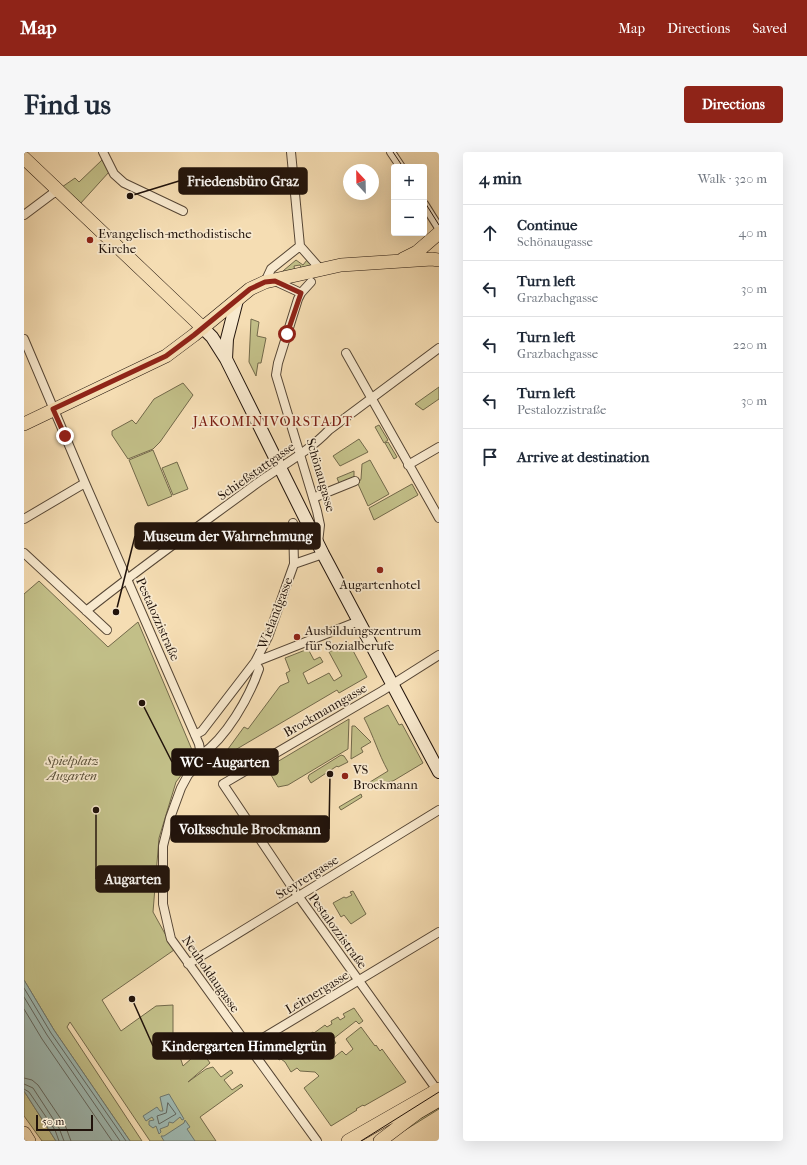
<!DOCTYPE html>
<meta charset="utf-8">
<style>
body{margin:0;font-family:"IM FELL French Canon",serif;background:#f6f6f7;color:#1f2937}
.controls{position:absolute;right:12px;top:12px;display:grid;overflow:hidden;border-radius:4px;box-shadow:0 4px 16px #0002}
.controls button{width:36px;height:36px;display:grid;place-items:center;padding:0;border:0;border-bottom:1px solid #e0e1e3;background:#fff;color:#1f2937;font:20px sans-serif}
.compass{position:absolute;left:319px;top:12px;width:36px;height:36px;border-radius:50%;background:#fff;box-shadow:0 4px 16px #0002;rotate:338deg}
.scale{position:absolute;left:12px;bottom:10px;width:57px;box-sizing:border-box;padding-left:4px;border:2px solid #21130b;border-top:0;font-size:11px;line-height:14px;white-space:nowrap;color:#21130b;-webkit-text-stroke:3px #f8e9ce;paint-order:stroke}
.stop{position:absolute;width:12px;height:12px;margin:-9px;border:3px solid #8f2418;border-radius:50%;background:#fff}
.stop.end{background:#8f2418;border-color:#fff;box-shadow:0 1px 4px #0008}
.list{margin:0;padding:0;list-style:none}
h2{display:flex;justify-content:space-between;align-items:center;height:52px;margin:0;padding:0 16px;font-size:17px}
h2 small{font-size:13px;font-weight:400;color:#747a83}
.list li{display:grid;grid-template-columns:26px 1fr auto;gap:12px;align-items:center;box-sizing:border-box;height:56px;padding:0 16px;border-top:1px solid #e0e1e3}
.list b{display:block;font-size:15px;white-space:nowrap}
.list p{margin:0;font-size:13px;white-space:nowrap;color:#747a83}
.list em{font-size:13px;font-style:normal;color:#747a83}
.icon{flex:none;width:22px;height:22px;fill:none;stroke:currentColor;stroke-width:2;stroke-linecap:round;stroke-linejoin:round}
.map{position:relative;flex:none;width:415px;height:989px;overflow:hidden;border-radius:4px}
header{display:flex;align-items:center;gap:24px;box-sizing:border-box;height:56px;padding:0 20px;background:#8f2418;color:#fff}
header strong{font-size:19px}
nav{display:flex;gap:22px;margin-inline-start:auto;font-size:14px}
.intro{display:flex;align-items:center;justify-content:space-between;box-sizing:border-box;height:96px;padding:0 24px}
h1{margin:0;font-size:28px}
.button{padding:10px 18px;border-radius:4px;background:#8f2418;color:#fff;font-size:14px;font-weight:700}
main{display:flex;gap:24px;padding:0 24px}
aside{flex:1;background:#fff;border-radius:4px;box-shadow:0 4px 16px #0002}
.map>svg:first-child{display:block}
.green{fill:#c2bf88;stroke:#72694a}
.water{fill:#9ebab4;stroke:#6c7770}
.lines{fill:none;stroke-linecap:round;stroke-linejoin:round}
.shore{stroke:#606660;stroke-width:1}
.minor-casing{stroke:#564635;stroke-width:10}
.secondary-casing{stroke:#21130b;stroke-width:14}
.primary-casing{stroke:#21130b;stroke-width:14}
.minor{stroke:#f8e9ce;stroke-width:8}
.secondary{stroke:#f8e9ce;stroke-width:12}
.primary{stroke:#f5ddb3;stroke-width:13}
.tram{stroke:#21130b;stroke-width:1}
.route{stroke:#8f2418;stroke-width:5}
.poi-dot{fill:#8f2418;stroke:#f8e9ce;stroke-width:1.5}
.labels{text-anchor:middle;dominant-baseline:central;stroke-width:3.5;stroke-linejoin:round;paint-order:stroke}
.poi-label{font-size:13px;fill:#21130b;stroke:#f8e9ce;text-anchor:start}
.street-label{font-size:13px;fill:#21130b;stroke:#f8e9ce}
.park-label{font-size:13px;font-style:italic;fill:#594f37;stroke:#f8e9ce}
.neighbourhood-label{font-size:14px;letter-spacing:1px;fill:#7a1f14;stroke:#f8e9ce}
.leader{fill:none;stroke:#21130b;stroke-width:1.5}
.callout-dot{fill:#21130b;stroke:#f8e9ce;stroke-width:1.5}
.callout{fill:#21130b;stroke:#21130b;stroke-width:1.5}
.callout-label{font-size:14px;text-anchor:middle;font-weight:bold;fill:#fff}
</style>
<header>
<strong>Map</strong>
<nav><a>Map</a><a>Directions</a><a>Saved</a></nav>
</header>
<div class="intro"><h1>Find us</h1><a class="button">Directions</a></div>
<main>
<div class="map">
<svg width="415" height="989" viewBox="0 0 415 989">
<rect width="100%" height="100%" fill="#f5ddb3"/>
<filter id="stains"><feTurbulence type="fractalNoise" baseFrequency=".005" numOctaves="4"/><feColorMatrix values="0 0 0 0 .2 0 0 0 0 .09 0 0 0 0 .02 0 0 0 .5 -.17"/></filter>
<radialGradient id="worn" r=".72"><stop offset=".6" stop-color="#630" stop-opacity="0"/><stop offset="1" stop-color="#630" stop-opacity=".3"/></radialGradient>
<path class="green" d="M78,8L85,20L56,52L38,35L51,26L55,30Z
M272,108L279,113L283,108L288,114L278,119L276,113L270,114L271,120L253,124Z
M227,167L235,170L233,184L242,186L237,211H234L232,224L225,210Z
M159,231L169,243L136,290L129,297L104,307L88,283V279L108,268L112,272L130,247Z
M415,235V247L399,258L391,252Z
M355,273L364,288L360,291L351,275Z
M335,287L344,300L316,314L309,304Z
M364,290L373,305L370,307L361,291Z
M129,298L148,344L124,354L105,308Z
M346,308L365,342L344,354L334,332L337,327L338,312Z
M153,310L164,337L149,343L138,316Z
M330,319V325L315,331L313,326Z
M388,332L394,343L350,368L345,356Z
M15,429L84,495L114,470L171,605L152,630L135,686L129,760L150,798L78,848L97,879L132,854L149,853V883L159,914L177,898L186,911L164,930L182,917L189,915L197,925L207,918L209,921L200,928L208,938L217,932L219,934L176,965L192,989H126L46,870L43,875L118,989H106L30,878L0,828V442Z
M325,491L343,525L315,541L313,538L206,601L204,597L220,575L224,577L256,534L265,530L262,521L266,519L261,506L284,497L290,508L296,505L299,510L279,521L284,532L305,521L310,529L318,524L305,500Z
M364,553L375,573L378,572L399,611L369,629L358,631L350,636L346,630L364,619C354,601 350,585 340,566Z
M325,567L324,597L264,633L254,635L243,616Z
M328,574H331L347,590L337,596L339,600L327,607Z
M317,603L320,604L324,610L314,615L313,614L287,631L284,626L285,623Z
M337,642L338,645L317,658L315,655Z
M329,739L342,762L327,772L320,763L317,765L309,751L320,745L322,746L328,743L326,740Z
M330,856L339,869L335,872L332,869L309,887L312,891L302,900L308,907L318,899L322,903L329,897L322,887L337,875L351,894L352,893L356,899L358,897L382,930L340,954L339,953L332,957L333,958L307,974L280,936L295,924L291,920L276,919L273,916L267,920L261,910L257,907L255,908L252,903L289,880L290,881L301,873L303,875L308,872L307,869L314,865L316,868L321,865L319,862Z
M0,939L32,989H18L0,964Z
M415,953V957L378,980L376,979Z"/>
<path class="water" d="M0,828L30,878L106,989H32L0,939Z
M145,942L160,967L158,968L156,965L149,971L145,970L144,974L136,977L137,980L135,982L132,974L129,976L125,973V969L130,968L128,965L122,969L119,964L133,955L136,959H139L136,945Z
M161,968L166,975L163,977L171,989H140L137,984H140L160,971Z"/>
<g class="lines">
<path class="shore" d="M0,836L27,881L102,989
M0,845L23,883L96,989
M0,857L18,887L88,989
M0,926L8,928L14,933L41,973L47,989
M0,932L9,936L35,976L40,989
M0,937L5,940L31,978L35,989
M144,951L152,962L135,972L133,964L142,961Z"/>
<g class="minor-casing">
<path id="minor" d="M79,0L90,22L100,31L159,59
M267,0L276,94L298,119
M367,0L377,15
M400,52L415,76
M0,63L28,42L35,39
M251,129L277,141
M241,130L247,117L276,94
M287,130L277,141L274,147L254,211L252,223L293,359L296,373L294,391
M0,187L61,331L175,592L177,603L174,612L164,623L157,636L146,666L139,694V752L147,787L293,989
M322,201L415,366
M384,313L415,295
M289,346L331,329
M0,367L61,331
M0,401L83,478
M270,412L299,402
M62,459C117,415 175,374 232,332C257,314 284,300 305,278L415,196
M231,510L335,469
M171,583L178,579L231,510L244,485L270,412L269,371
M177,603C202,586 225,546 235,517L231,510
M164,812L415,658
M224,895L415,780
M413,938L270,738L199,632L358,539L415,503"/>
</g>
<g class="secondary-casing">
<path id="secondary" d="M179,176L188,185L202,207L299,402L415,620
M202,207L203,187L213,148"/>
</g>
<g class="primary-casing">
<path id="primary" d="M0,6L179,176
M379,107L393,100L415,81
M0,272L142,204L170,183L226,137L241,130L317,113L408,107L415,108
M0,981L5,989
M324,989L415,937
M356,989L393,961L415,948"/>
</g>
<use href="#minor" class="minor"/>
<use href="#secondary" class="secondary"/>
<use href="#primary" class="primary"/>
<path class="tram" d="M369,0L379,15
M400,49L415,73
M337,989L415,940"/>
</g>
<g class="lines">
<path class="route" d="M41,284L29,257L142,204L170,183L226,137L241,130L251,129L277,141L263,182"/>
</g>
<g class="poi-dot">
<circle cx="66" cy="88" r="4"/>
<circle cx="356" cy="418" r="4"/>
<circle cx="273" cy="485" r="4"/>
<circle cx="321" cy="624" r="4"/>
</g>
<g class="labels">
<g class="poi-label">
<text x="74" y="81">Evangelisch-methodistische<tspan x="74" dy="15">Kirche</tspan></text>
<text x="356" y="432" text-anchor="middle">Augartenhotel</text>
<text x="281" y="478">Ausbildungszentrum<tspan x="281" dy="15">für Sozialberufe</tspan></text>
<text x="329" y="617">VS<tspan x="329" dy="15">Brockmann</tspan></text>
</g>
<g class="street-label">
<text transform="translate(232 319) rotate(-35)">Schießstattgasse</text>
<text transform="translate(297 323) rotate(74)">Schönaugasse</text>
<text transform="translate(251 461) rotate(-69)">Wielandgasse</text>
<text transform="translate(134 467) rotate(66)">Pestalozzistraße</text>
<text transform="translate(301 558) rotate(-30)">Brockmanngasse</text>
<text transform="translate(283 725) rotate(-32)">Steyrergasse</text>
<text transform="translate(314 779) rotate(54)">Pestalozzistraße</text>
<text transform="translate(187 822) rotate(55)">Neuholdaugasse</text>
<text transform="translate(293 840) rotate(-31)">Leitnergasse</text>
</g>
<g class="park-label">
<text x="48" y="608">Spielplatz<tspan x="48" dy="15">Augarten</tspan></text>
</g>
<g class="neighbourhood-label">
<text x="249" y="269">JAKOMINIVORSTADT</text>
</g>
</g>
<path class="leader" d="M106 44L155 29M92 460L111 384M118 551L148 610M306 622L305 677M72 658L72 727M108 847L129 894"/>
<g class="callout-dot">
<circle cx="106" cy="44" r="4"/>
<circle cx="92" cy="460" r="4"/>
<circle cx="118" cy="551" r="4"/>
<circle cx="306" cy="622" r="4"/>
<circle cx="72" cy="658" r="4"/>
<circle cx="108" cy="847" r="4"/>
</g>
<g class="callout">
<rect x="155" y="16" width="128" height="26" rx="4"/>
<rect x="111" y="371" width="185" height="26" rx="4"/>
<rect x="148" y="597" width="106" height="26" rx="4"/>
<rect x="147" y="664" width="158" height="26" rx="4"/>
<rect x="72" y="714" width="73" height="26" rx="4"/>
<rect x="129" y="881" width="181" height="26" rx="4"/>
</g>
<g class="callout-label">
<text x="219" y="34">Friedensbüro Graz</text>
<text x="204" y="389">Museum der Wahrnehmung</text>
<text x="201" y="615">WC - Augarten</text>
<text x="226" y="682">Volksschule Brockmann</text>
<text x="109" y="732">Augarten</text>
<text x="220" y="899">Kindergarten Himmelgrün</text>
</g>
<rect width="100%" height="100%" filter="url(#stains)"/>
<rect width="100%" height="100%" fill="url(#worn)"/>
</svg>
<div class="controls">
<button>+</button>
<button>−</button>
</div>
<svg class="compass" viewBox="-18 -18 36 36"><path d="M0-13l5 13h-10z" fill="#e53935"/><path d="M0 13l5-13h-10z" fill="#747a83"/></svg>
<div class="scale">50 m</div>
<div class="stop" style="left:263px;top:182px"></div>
<div class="stop end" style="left:41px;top:284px"></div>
</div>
<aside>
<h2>4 min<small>Walk · 320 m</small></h2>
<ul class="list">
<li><svg class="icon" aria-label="ahead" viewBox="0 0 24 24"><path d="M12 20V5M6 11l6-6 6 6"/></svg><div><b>Continue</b><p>Schönaugasse</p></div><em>40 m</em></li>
<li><svg class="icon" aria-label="left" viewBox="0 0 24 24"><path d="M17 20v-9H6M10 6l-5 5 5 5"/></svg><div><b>Turn left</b><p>Grazbachgasse</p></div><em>30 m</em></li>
<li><svg class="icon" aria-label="left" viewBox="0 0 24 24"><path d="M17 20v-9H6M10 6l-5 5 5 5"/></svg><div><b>Turn left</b><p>Grazbachgasse</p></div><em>220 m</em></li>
<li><svg class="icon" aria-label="left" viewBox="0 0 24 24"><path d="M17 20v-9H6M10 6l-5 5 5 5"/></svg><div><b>Turn left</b><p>Pestalozzistraße</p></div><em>30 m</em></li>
<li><svg class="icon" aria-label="arrive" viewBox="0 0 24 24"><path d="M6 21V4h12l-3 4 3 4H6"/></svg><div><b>Arrive at destination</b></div></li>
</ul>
</aside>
</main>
